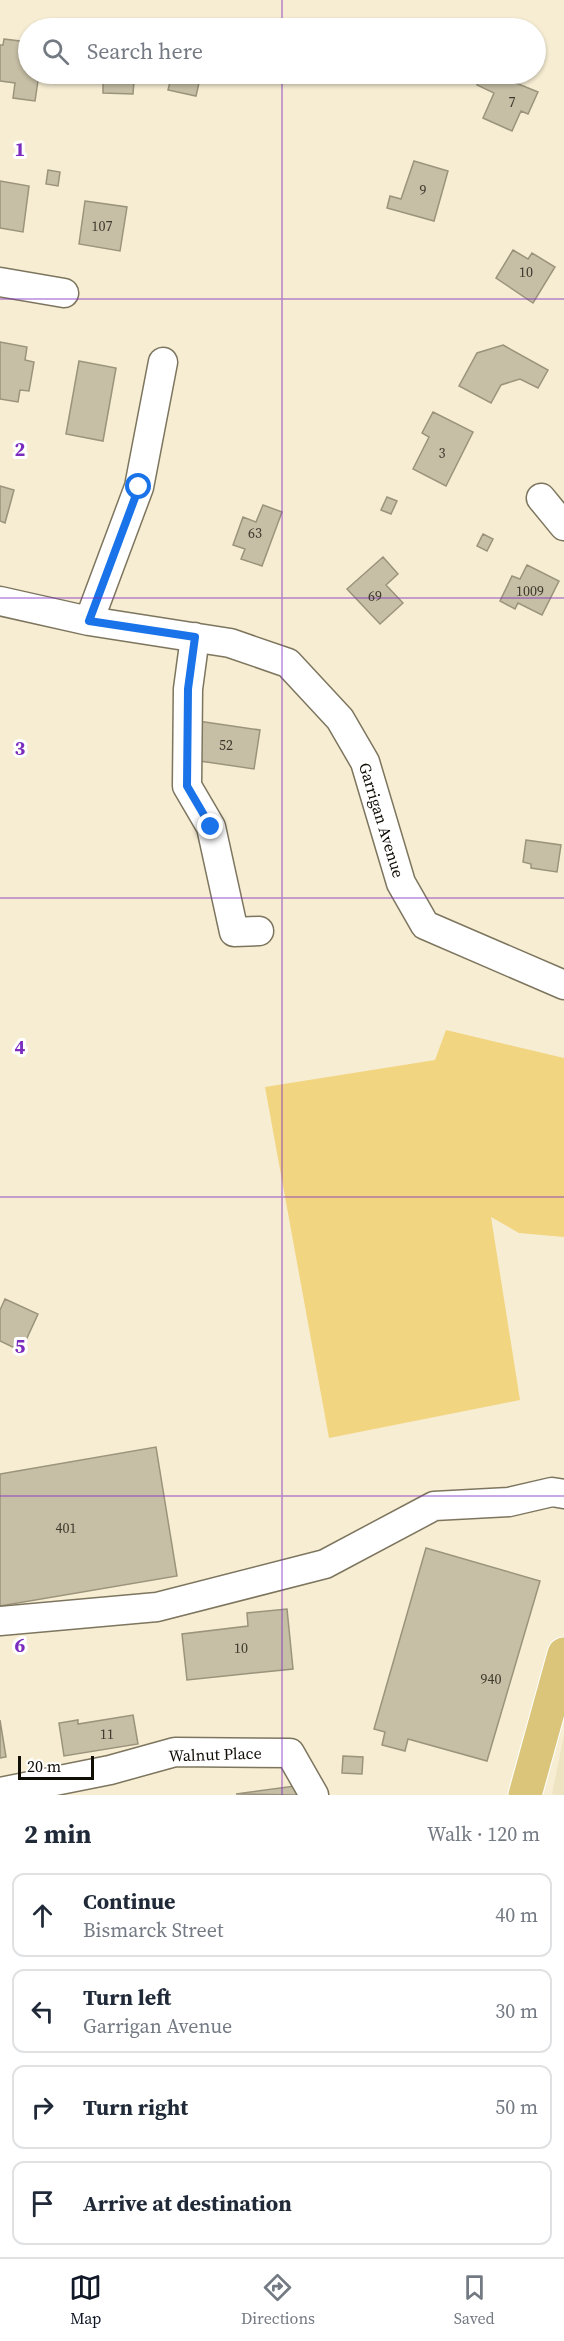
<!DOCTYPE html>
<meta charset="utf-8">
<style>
body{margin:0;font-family:"Source Serif 4",serif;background:#f2f2f3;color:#1f2937}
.scale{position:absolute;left:18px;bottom:15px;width:76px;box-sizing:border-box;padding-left:6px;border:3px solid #100d05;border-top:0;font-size:16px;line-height:21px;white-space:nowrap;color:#100d05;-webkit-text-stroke:4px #fff;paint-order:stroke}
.stop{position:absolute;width:18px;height:18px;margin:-14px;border:4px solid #1a73e8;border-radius:50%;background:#fff}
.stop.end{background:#1a73e8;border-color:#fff;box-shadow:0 2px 6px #0008}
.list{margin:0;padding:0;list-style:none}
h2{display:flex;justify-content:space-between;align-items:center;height:78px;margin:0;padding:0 24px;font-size:26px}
h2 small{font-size:20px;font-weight:400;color:#747a83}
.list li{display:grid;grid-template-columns:39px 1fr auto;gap:18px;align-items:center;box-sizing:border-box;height:84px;margin:0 12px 12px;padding:0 12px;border:2px solid #e0e1e3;border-radius:12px}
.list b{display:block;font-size:22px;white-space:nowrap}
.list p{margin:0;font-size:20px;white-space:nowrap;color:#747a83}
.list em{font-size:20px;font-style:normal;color:#747a83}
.icon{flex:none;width:33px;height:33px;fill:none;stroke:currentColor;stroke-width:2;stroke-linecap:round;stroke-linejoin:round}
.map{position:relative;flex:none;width:564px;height:1795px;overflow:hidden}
.search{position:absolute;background:#fff;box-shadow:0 2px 4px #0004;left:18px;right:18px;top:18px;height:66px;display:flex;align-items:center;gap:15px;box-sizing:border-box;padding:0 21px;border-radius:33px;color:#747a83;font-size:22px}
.sheet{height:462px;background:#fff}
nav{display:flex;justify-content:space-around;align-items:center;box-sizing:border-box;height:84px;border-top:2px solid #e0e1e3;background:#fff;font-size:16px;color:#747a83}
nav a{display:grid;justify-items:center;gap:3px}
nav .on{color:#111827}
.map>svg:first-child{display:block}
.built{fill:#efe4c2}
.green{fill:#f2d580}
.building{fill:#c6bea5;stroke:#9b937b;stroke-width:1.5}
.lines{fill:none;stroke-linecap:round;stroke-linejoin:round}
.minor-casing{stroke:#7d755e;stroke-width:31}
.major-casing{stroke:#fff;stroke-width:35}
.minor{stroke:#fff;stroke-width:28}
.major{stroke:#dac57a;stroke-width:33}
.route{stroke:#1a73e8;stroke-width:8}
.grid{fill:none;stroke:#7b2cbf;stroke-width:1.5;stroke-opacity:0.55}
.labels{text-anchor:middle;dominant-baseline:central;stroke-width:6;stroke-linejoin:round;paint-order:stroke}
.number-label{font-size:14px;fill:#3e392d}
.street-label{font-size:16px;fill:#100d05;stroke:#fff}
.grid-label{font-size:20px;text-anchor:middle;font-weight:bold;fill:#7b2cbf;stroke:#fff;stroke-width:6;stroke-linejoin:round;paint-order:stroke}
</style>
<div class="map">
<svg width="564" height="1795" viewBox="0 0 564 1795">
<rect width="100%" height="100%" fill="#f6edd3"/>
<path class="built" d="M564,1735V1795H557L552,1794Z"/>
<path class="green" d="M446,1030L564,1058V1237L519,1233L491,1217L520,1400L329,1438L265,1087L435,1060Z"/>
<path class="building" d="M4,39L28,42V74H39L35,101L13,98L15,83L0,81V45H3Z
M103,74H153V82L134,81L133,94L103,93Z
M172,74H201L196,96L168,90Z
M482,74H494L538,92L528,114L521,111L512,131L483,118L494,93L477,85Z
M414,161L448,171L434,221L387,208L390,196L401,199Z
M48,170L60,172L58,186L46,184Z
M0,181L29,186L23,232L0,228Z
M85,201L127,207L120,251L79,244Z
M513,250L528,259L532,253L555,267L533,303L496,278Z
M0,342L27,347L25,360L34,362L29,391L20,390L18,402L0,399Z
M503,345L548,370L538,388L520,379L501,385L491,403L459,386L477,353Z
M79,361L116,368L103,441L66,434Z
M433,412L473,432L446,486L413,469L429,437L422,433Z
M0,486L14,490L5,523L0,521Z
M387,497L397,501L391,514L381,510Z
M263,505L282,512L262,566L241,559L245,549L233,545L243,517L256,522Z
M483,534L493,539L487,551L477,546Z
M383,557L398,574L386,585L403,603L380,624L347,589Z
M527,565L559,581L542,615L518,603L515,609L500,601L512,576L520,579Z
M198,721L260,730L254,769L193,760Z
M526,840L561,845L557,872L531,868V864L523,862Z
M5,1299L38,1314L21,1351L0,1341V1310Z
M156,1447L177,1576L0,1606V1474Z
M426,1548L540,1581L487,1761L408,1739L405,1751L382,1745L385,1732L374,1729Z
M287,1609L293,1669L187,1680L182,1634L248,1626L247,1613Z
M133,1715L138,1744L64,1756L59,1723L78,1720V1724Z
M0,1720L6,1757L0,1758Z
M343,1756L363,1757L362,1774L342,1773Z
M295,1786L297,1795L236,1794Z"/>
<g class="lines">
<g class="minor-casing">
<path id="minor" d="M0,282L64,293
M541,498L564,526
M0,601L89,621L230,643L288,663L340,719L365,762L401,883L425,925L564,985
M89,621L139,487L163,362
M195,637L188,689L187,786L211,827L234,932L259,931
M0,1621L157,1607L325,1564L434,1506L509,1502L552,1492L564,1494
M0,1792L110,1770L175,1752L290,1753L314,1795"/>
</g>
<g class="major-casing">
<path id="major" d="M525,1795L564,1654"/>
</g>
<use href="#minor" class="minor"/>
<use href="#major" class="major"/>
</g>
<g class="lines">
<path class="route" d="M139,487L89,621L195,637L188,689L187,786L211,827"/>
</g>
<path class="grid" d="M282,0V28M282,74V1795M0,299H564M0,598H564M0,898H564M0,1197H564M0,1496H564"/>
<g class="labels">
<g class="number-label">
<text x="512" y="102">7</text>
<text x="423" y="190">9</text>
<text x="102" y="226">107</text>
<text x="526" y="272">10</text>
<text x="442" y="453">3</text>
<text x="255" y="533">63</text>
<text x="530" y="591">1009</text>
<text x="375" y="596">69</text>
<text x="226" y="745">52</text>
<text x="66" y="1528">401</text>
<text x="241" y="1648">10</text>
<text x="491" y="1679">940</text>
<text x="107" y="1734">11</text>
</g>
<g class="street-label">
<text transform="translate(382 820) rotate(73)">Garrigan Avenue</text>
<text transform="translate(215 1754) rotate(-2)">Walnut Place</text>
</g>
</g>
<g class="grid-label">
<text x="20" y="156">1</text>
<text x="20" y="456">2</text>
<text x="20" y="755">3</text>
<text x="20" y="1054">4</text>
<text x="20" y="1353">5</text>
<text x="20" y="1652">6</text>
</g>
</svg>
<div class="scale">20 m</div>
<div class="stop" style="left:139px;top:487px"></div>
<div class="stop end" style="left:211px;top:827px"></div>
<div class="search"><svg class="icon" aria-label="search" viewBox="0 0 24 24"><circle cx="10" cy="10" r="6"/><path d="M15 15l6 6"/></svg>Search here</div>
</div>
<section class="sheet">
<h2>2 min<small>Walk · 120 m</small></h2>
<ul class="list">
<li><svg class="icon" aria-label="ahead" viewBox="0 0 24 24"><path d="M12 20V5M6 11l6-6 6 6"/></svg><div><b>Continue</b><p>Bismarck Street</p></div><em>40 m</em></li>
<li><svg class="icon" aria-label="left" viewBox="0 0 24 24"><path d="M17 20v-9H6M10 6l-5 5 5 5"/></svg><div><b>Turn left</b><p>Garrigan Avenue</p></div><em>30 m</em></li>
<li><svg class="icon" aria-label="right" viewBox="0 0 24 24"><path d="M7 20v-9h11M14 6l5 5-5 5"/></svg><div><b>Turn right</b></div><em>50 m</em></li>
<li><svg class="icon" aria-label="arrive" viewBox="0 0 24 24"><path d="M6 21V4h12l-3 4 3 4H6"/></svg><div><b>Arrive at destination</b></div></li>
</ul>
</section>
<nav>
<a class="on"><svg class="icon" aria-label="map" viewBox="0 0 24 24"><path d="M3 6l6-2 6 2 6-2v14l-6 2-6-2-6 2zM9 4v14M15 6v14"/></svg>Map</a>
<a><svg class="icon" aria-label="directions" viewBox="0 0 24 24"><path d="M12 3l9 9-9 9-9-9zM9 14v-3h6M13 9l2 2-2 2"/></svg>Directions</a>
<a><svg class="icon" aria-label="saved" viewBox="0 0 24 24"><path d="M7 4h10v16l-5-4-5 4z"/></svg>Saved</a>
</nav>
